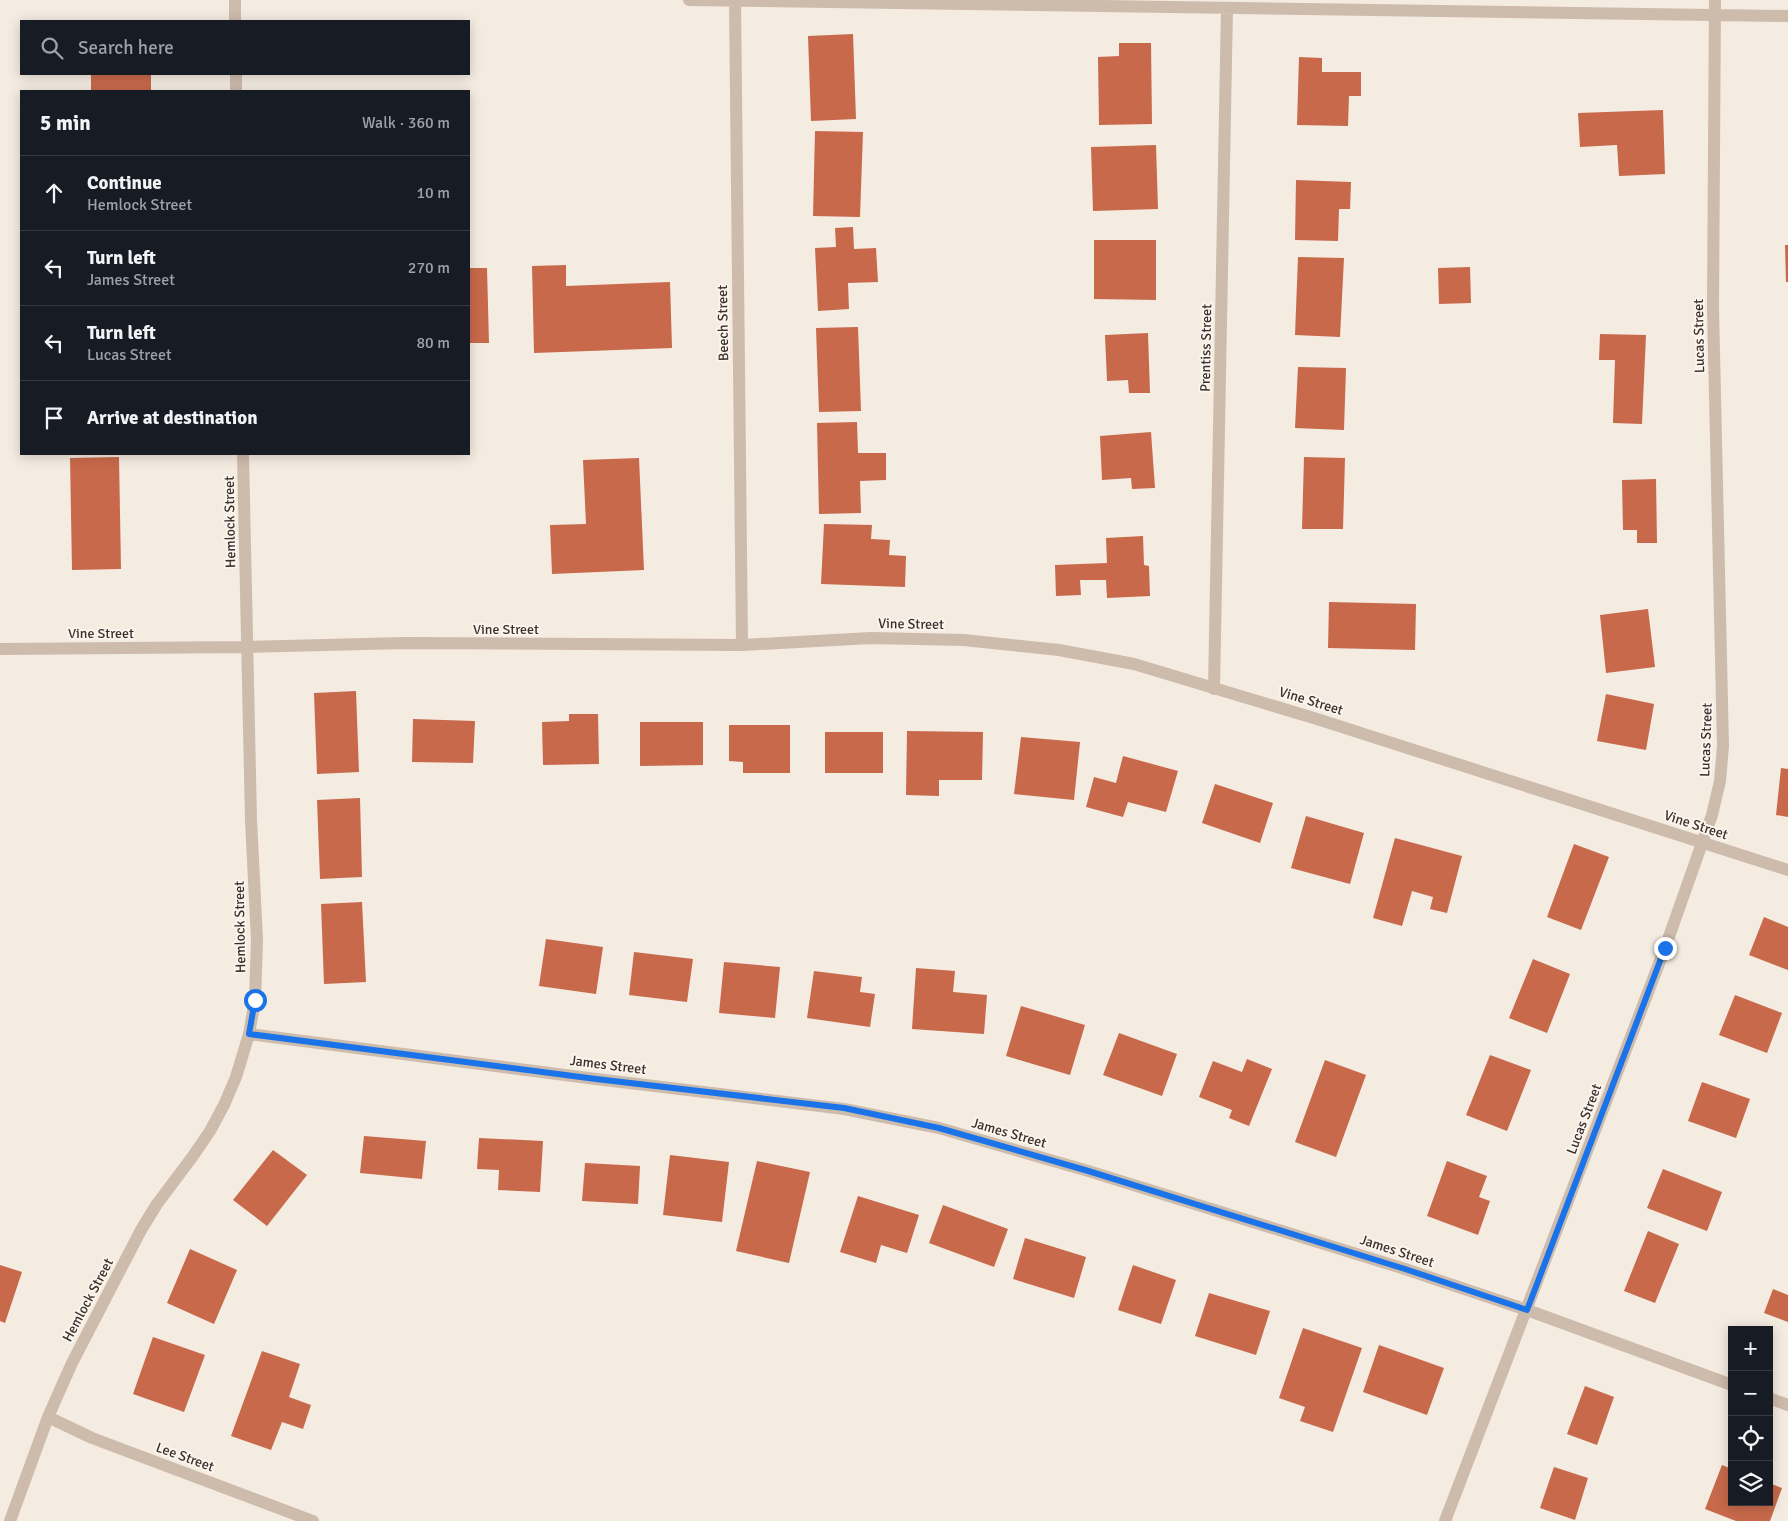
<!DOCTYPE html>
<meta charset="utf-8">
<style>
body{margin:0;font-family:Signika,sans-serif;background:#20242c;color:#f1f3f6}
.controls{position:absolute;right:15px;bottom:15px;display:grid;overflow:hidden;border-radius:0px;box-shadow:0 2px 12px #0003}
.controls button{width:45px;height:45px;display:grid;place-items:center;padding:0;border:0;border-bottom:1px solid #363941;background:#171b24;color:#f1f3f6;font:25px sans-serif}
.stop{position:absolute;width:15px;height:15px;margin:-11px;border:4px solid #1a73e8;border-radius:50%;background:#fff}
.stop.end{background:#1a73e8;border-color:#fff;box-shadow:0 1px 5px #0008}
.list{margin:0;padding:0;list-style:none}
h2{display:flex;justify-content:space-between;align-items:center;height:65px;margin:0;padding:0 20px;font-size:21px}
h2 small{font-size:16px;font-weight:400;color:#9ea1a6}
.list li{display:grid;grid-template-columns:32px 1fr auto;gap:15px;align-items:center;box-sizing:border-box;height:75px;padding:0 20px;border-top:1px solid #363941}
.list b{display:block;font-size:19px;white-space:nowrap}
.list p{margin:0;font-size:16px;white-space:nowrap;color:#9ea1a6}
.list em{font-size:16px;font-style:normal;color:#9ea1a6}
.icon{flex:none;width:28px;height:28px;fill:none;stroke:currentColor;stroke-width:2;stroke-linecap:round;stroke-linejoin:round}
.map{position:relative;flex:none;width:1788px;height:1521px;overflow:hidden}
.search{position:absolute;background:#171b24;box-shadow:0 2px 12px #0003;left:20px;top:20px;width:450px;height:55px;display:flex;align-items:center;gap:12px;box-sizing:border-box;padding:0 18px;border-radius:0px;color:#9ea1a6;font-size:19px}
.panel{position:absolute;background:#171b24;box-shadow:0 2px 12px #0003;left:20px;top:90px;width:450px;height:365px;border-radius:0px}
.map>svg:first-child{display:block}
.building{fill:#c8694b}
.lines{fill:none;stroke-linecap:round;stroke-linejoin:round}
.minor{stroke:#cdbbac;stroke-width:12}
.route{stroke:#1a73e8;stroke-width:6}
.labels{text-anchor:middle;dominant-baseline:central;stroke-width:4;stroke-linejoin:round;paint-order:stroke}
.street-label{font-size:14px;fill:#3b302b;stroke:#fbf5ee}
</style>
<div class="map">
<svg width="1788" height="1521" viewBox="0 0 1788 1521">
<rect width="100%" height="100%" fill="#f4ebe1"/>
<path class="building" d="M853,34L856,119L811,121L808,36Z
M1119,43H1151L1152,124L1099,125L1098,57L1119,56Z
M1299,57L1322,58V72H1361V96H1349L1348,126L1297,125Z
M91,74H151V91H91Z
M1663,110L1665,174L1619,176L1617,145L1580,147L1578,113Z
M815,131L863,132L860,217L813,216Z
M1156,145L1158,209L1093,211L1091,147Z
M1296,180L1351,182L1350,209H1339L1338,241L1295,240Z
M853,227L854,249L876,248L878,282L848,283L849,309L818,311L815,248L836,247L835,228Z
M1094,240H1156V300L1094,299Z
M1785,245H1788V282H1786Z
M1298,257L1344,258L1340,337L1295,335Z
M566,265V286L670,282L672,348L534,353L532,266Z
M1470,267L1471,303L1439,304L1438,268Z
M469,268H487L489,343H469Z
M858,327L861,411L819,412L816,328Z
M1148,333L1150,393H1129L1128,380L1107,381L1105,335Z
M1600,334L1646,335L1642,424L1613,423L1615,360H1599Z
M1298,367L1346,368L1344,430L1295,428Z
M857,422L858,453H886V480L860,481L861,513L819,514L817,423Z
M1151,432L1155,488L1132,489L1131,478L1102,480L1100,436Z
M119,457L121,569L72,570L70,458Z
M1304,457L1345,458L1343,529H1302Z
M639,458L644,570L552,574L550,525L586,524L583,460Z
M1656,479L1657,543H1637V530H1623L1622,480Z
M824,524L872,525L871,539L890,540L889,555L906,556L905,587L821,584Z
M1143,536L1144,565L1149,566L1150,596L1107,598L1106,580H1080L1081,595L1056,596L1055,565L1107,563L1106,538Z
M1329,602L1416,604L1415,650L1328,648Z
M1648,609L1655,667L1606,673L1600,615Z
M356,691L359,772L317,774L314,693Z
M1606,694L1654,704L1646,750L1597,741Z
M569,714H598L599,764L543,765L542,722L569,721Z
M413,719L475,721L473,763L412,762Z
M640,722H703V765L640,766Z
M729,725H790V773H743V762L729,761Z
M907,731L983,732L982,780H939V796L906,795Z
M825,732H883V773H825Z
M1021,737L1080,742L1074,800L1014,794Z
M1123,756L1178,771L1166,812L1128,802L1123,817L1086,807L1094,777L1116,783Z
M1781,768L1788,769V817L1776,815Z
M1215,784L1273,803L1260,843L1202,823Z
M360,798L362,877L320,879L317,800Z
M1306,816L1364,833L1350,884L1291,868Z
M1395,838L1462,856L1447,913L1430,909L1433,897L1412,891L1402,926L1373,918Z
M1574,844L1609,857L1581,930L1547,917Z
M362,902L366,982L324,984L321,904Z
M1764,917L1788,927V970L1749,955Z
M546,939L603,947L596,994L539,986Z
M634,952L693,959L687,1002L629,995Z
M1533,959L1570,974L1547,1033L1509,1018Z
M724,962L780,967L775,1018L719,1013Z
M916,968L955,971L953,992L987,995L984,1034L912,1029Z
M814,971L862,977L860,992L875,994L870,1027L807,1018Z
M1735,995L1782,1013L1767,1053L1719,1035Z
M1021,1006L1085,1025L1070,1075L1006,1056Z
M1119,1033L1177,1054L1162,1096L1103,1075Z
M1490,1055L1531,1070L1507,1131L1466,1115Z
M1247,1059L1272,1069L1249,1126L1229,1118L1232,1110L1199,1097L1213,1061L1242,1072Z
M1325,1060L1366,1075L1336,1157L1295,1142Z
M1702,1082L1750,1099L1736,1138L1688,1121Z
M364,1136L426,1141L422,1179L360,1173Z
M479,1138L543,1141L540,1192L498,1190L499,1170L477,1169Z
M273,1150L307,1175L267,1226L233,1200Z
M670,1155L729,1162L722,1222L663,1215Z
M757,1161L810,1172L789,1263L736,1251Z
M1447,1161L1487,1176L1479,1197L1490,1201L1478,1235L1427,1216Z
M585,1163L640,1166L638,1204L582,1201Z
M1663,1169L1722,1192L1707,1231L1647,1208Z
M858,1196L919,1215L907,1253L881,1245L876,1263L840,1252Z
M943,1205L1008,1229L994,1267L929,1243Z
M1648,1231L1679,1244L1655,1303L1624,1291Z
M1025,1238L1086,1257L1074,1298L1013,1279Z
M190,1249L237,1270L214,1324L167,1303Z
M0,1265L22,1272L5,1323L0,1321Z
M1133,1265L1176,1280L1161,1324L1118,1310Z
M1773,1289L1788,1295V1322L1764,1313Z
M1209,1293L1270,1311L1256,1355L1195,1336Z
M1303,1328L1362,1348L1333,1432L1300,1421L1305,1407L1279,1398Z
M153,1337L205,1355L184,1412L133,1394Z
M1379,1345L1444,1368L1427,1415L1363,1392Z
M262,1351L300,1364L289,1397L311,1405L303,1429L282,1422L271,1450L231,1436Z
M1585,1386L1614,1397L1597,1445L1567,1434Z
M1722,1465L1732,1469V1502H1769V1483L1782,1488L1770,1521H1736L1705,1509Z
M1554,1467L1588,1478L1575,1520L1540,1508Z"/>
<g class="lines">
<path class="minor" d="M235,0V21
M689,0L1788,16
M735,1L742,645
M236,74V91
M0,649L247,647L405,643L742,645L871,638L964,640L1059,650L1134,664L1317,719L1788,870
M1214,689L1227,8
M249,1034L596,1079L844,1109L939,1128L1085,1170L1405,1269L1527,1310L1732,1385
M1769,1398L1788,1405
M48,1417L92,1438L313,1521
M10,1521L48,1417L72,1363L141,1230L157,1204L193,1156L210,1131L224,1105L236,1077L249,1034L255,1000L257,940L251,820L243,454
M1445,1521L1665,948L1712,815L1720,781L1723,746L1713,308L1715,0"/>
</g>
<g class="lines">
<path class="route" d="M255,1000L249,1034L596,1079L844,1108L939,1128L1085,1170L1405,1269L1527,1310L1665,948"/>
</g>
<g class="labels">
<g class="street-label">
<text transform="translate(723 323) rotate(-91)">Beech Street</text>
<text transform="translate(1699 336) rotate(-91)">Lucas Street</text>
<text transform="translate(1206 348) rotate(-89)">Prentiss Street</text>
<text transform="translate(230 522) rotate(-91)">Hemlock Street</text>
<text transform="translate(911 624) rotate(1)">Vine Street</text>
<text x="506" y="629">Vine Street</text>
<text x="101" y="633">Vine Street</text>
<text transform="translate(1311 701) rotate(17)">Vine Street</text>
<text transform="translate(1706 740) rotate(-88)">Lucas Street</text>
<text transform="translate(1696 825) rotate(18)">Vine Street</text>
<text transform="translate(240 927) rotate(-91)">Hemlock Street</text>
<text transform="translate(608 1065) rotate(7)">James Street</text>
<text transform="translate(1584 1119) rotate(-69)">Lucas Street</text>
<text transform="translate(1009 1133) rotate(16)">James Street</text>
<text transform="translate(1397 1251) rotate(18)">James Street</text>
<text transform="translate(88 1300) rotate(-62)">Hemlock Street</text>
<text transform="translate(185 1457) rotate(20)">Lee Street</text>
</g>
</g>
</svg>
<div class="controls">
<button>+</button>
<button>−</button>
<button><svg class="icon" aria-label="locate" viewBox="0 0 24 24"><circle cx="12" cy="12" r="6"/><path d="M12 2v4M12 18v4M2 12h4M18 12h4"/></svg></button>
<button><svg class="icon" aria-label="layers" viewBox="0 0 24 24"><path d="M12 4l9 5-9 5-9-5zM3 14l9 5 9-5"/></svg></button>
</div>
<div class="stop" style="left:255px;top:1000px"></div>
<div class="stop end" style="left:1665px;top:948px"></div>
<div class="search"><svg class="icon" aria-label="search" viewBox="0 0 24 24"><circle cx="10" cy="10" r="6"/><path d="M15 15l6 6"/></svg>Search here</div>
<section class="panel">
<h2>5 min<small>Walk · 360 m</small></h2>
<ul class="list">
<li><svg class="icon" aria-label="ahead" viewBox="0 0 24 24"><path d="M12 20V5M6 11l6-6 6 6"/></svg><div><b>Continue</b><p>Hemlock Street</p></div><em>10 m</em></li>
<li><svg class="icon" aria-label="left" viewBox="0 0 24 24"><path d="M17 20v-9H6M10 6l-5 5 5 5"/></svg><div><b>Turn left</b><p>James Street</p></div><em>270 m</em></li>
<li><svg class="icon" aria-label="left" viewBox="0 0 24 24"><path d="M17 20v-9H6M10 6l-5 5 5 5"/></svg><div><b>Turn left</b><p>Lucas Street</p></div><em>80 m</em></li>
<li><svg class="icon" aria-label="arrive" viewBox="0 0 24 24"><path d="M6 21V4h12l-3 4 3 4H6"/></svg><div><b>Arrive at destination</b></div></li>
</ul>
</section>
</div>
